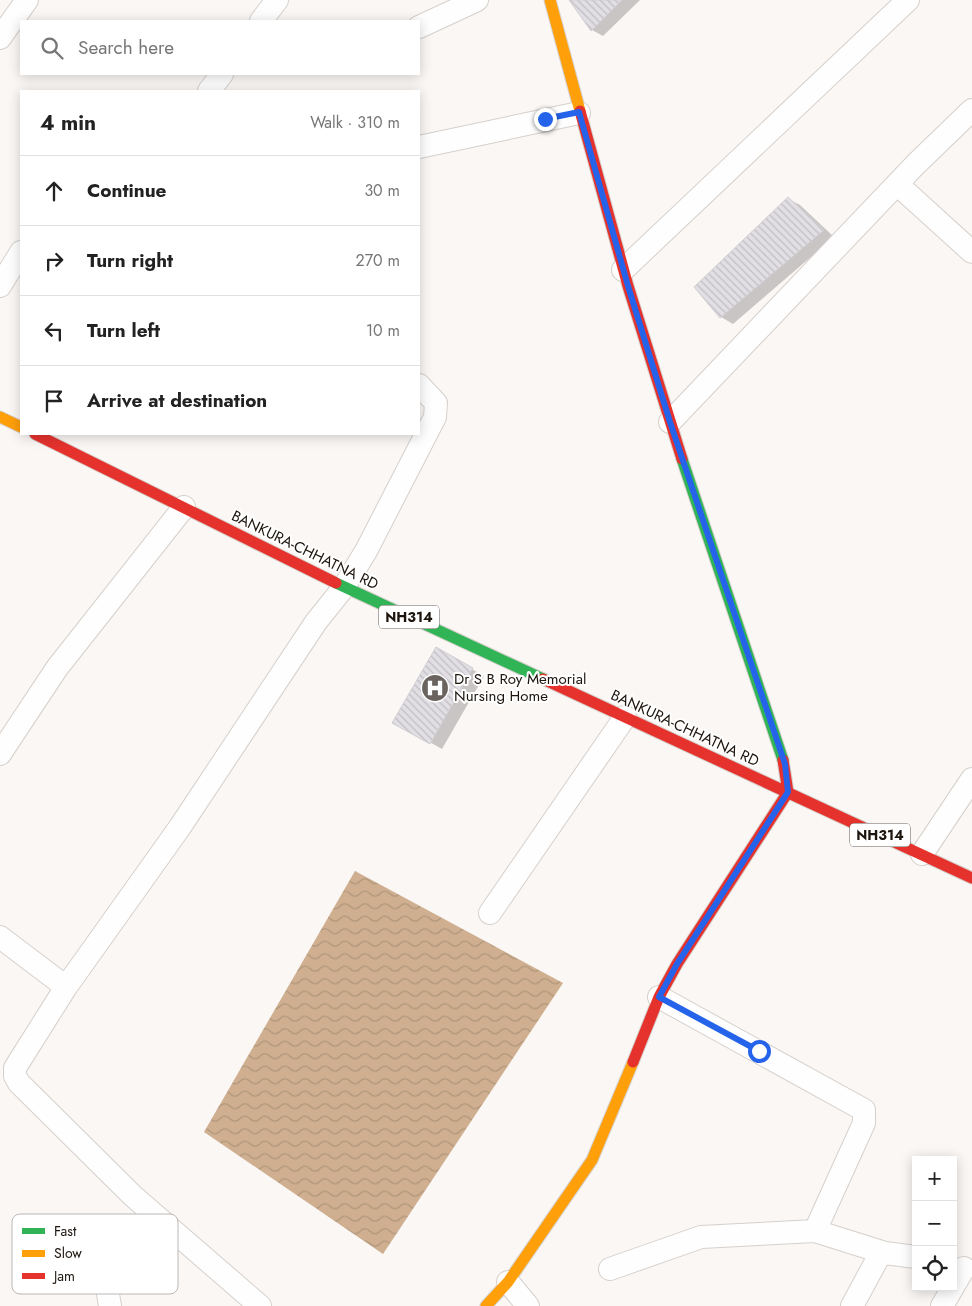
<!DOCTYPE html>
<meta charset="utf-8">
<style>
body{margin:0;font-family:Jost,sans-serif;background:#f2f2f2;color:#222}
.controls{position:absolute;right:15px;bottom:15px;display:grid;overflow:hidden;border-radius:0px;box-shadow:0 2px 12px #0003}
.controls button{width:45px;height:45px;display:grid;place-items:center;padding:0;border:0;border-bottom:1px solid #e0e0e0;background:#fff;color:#222;font:25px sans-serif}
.stop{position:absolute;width:15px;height:15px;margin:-11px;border:4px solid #2563eb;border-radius:50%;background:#fff}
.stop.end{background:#2563eb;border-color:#fff;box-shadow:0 1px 5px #0008}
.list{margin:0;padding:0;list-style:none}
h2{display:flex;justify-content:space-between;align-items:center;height:65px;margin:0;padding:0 20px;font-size:21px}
h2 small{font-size:16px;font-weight:400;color:#767676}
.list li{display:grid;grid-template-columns:32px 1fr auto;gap:15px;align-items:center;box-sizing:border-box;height:70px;padding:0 20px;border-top:1px solid #e0e0e0}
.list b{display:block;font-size:19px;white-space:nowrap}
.list em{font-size:16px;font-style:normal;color:#767676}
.icon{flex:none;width:28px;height:28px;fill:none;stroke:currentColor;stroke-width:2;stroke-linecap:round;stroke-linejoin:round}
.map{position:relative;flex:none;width:972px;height:1306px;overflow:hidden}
.search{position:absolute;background:#fff;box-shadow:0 2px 12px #0003;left:20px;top:20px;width:400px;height:55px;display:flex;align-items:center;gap:12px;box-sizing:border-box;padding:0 18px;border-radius:0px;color:#767676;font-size:19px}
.panel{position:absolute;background:#fff;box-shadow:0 2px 12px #0003;left:20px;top:90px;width:400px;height:345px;border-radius:0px}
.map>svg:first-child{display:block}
.water{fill:url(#water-waves)}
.shadow{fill:#0003}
.building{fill:url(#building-back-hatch);stroke:#d1cfd3}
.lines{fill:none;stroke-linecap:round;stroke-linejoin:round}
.street-casing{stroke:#d6d0cb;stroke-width:24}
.fast-casing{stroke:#d6d0cb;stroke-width:13}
.slow-casing{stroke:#d6d0cb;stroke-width:13}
.jam-casing{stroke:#d6d0cb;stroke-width:13}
.street{stroke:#fefefe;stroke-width:22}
.fast{stroke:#30b455;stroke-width:11}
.slow{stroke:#ff9f0a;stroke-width:11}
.jam{stroke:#e5322d;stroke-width:11}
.route{stroke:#2563eb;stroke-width:6}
.labels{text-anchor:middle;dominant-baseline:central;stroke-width:4;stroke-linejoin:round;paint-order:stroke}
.shield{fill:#fff;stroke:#605a56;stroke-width:1}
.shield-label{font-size:14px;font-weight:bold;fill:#1c140d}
.street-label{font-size:15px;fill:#1c140d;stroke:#fff}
.poi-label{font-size:15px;fill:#1c140d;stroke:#fff;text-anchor:start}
.key{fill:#fff;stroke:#bbb8b6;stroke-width:1}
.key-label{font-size:14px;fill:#1c140d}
</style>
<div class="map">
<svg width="972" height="1306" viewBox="0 0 972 1306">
<defs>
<pattern id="water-waves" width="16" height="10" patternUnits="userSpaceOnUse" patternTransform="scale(1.25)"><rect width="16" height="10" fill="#cfaf90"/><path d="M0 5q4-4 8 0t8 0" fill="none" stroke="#b1967b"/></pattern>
<pattern id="building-back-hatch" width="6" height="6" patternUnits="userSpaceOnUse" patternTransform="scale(1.25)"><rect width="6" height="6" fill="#e1dfe4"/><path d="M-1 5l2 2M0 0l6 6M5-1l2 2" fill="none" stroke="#c0bec2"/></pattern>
</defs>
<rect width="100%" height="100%" fill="#faf7f5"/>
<path class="water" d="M355,871L563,983L383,1254L204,1132Z"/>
<path class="shadow" d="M570,0H640L603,36L592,30Z
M788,199L800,205L834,237L733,324L721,317L696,287Z
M437,649L484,676L442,749L394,722Z"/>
<path class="building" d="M569,0H622L591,31Z
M788,197L824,230L720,318L694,287Z
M436,647L473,668L430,744L392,723Z"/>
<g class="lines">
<g class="street-casing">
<path id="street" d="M261,21L277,0
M419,27L477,0
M0,38L27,0
M209,91L222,74
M419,147L579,113
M897,184L972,252
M623,270L908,0
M0,286L21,252
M670,422L916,164L972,110
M0,754L57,668L184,507
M922,854L972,779
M490,913L625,717
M0,937L66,987L180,827L316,622L344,587L366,551L435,417L436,403L419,385
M66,987L15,1068V1076L19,1083L133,1196L260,1306
M659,997L864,1110V1123L815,1231
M610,1269L701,1237L815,1231L885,1253
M508,1282L528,1306
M953,1287L964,1268
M110,1306L108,1294L113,1280L162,1223
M852,1306L878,1258L885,1253L916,1257
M942,1306L953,1287"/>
</g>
<g class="fast-casing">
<path id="fast" d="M682,459L783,760
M336,583L543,679"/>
</g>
<g class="slow-casing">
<path id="slow" d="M550,0L580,111
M0,417L21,427
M486,1306L508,1282L592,1160L633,1062"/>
</g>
<g class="jam-casing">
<path id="jam" d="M580,111L628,286L682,459
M35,434L336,583
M543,679L972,878
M633,1062L659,997L677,964L788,792L783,760"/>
</g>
<use href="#street" class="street"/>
<use href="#fast" class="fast"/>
<use href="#slow" class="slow"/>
<use href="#jam" class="jam"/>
</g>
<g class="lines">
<path class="route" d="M545,119L579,112L628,286L670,422L785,764L788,792L677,964L659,997L759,1051"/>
</g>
<defs>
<g id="hospital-disc" transform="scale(1.4375)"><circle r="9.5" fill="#6a635e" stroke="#fff"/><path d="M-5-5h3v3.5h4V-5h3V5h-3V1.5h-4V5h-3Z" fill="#fff"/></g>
</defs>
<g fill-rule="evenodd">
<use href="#hospital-disc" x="435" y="688"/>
</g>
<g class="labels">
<g class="shield">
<rect x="379" y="605.5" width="60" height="23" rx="4"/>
<rect x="850" y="823.5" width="60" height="23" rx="4"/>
</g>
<g class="shield-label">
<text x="409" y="617">NH314</text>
<text x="880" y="835">NH314</text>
</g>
<g class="street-label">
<text transform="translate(305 550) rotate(26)">BANKURA-CHHATNA RD</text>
<text transform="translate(685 728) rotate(25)">BANKURA-CHHATNA RD</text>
</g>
<g class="poi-label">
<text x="454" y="679">Dr S B Roy Memorial<tspan x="454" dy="17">Nursing Home</tspan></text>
</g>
</g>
<rect x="12" y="1214" width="166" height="80" rx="8" class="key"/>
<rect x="22" y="1228" width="23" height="6" fill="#30b455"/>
<rect x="22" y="1250" width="23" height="7" fill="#ff9f0a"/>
<rect x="22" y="1273" width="23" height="6" fill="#e5322d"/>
<g class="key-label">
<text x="54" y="1236">Fast</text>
<text x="54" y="1258">Slow</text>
<text x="54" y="1281">Jam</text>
</g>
</svg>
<div class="controls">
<button>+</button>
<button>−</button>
<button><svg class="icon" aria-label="locate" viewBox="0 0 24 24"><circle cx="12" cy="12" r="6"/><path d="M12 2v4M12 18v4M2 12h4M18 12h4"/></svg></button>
</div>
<div class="stop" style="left:759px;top:1051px"></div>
<div class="stop end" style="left:545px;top:119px"></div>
<div class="search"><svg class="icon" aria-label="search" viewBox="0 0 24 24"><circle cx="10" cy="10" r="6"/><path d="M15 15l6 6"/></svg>Search here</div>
<section class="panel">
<h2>4 min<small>Walk · 310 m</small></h2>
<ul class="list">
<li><svg class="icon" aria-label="ahead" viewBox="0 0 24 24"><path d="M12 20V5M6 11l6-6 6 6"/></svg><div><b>Continue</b></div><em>30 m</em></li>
<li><svg class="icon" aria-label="right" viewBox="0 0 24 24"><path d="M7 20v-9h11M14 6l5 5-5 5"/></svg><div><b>Turn right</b></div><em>270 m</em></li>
<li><svg class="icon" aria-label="left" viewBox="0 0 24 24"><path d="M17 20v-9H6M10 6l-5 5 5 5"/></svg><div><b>Turn left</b></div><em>10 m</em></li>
<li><svg class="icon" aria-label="arrive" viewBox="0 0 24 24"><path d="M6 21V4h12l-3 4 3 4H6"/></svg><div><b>Arrive at destination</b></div></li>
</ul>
</section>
</div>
